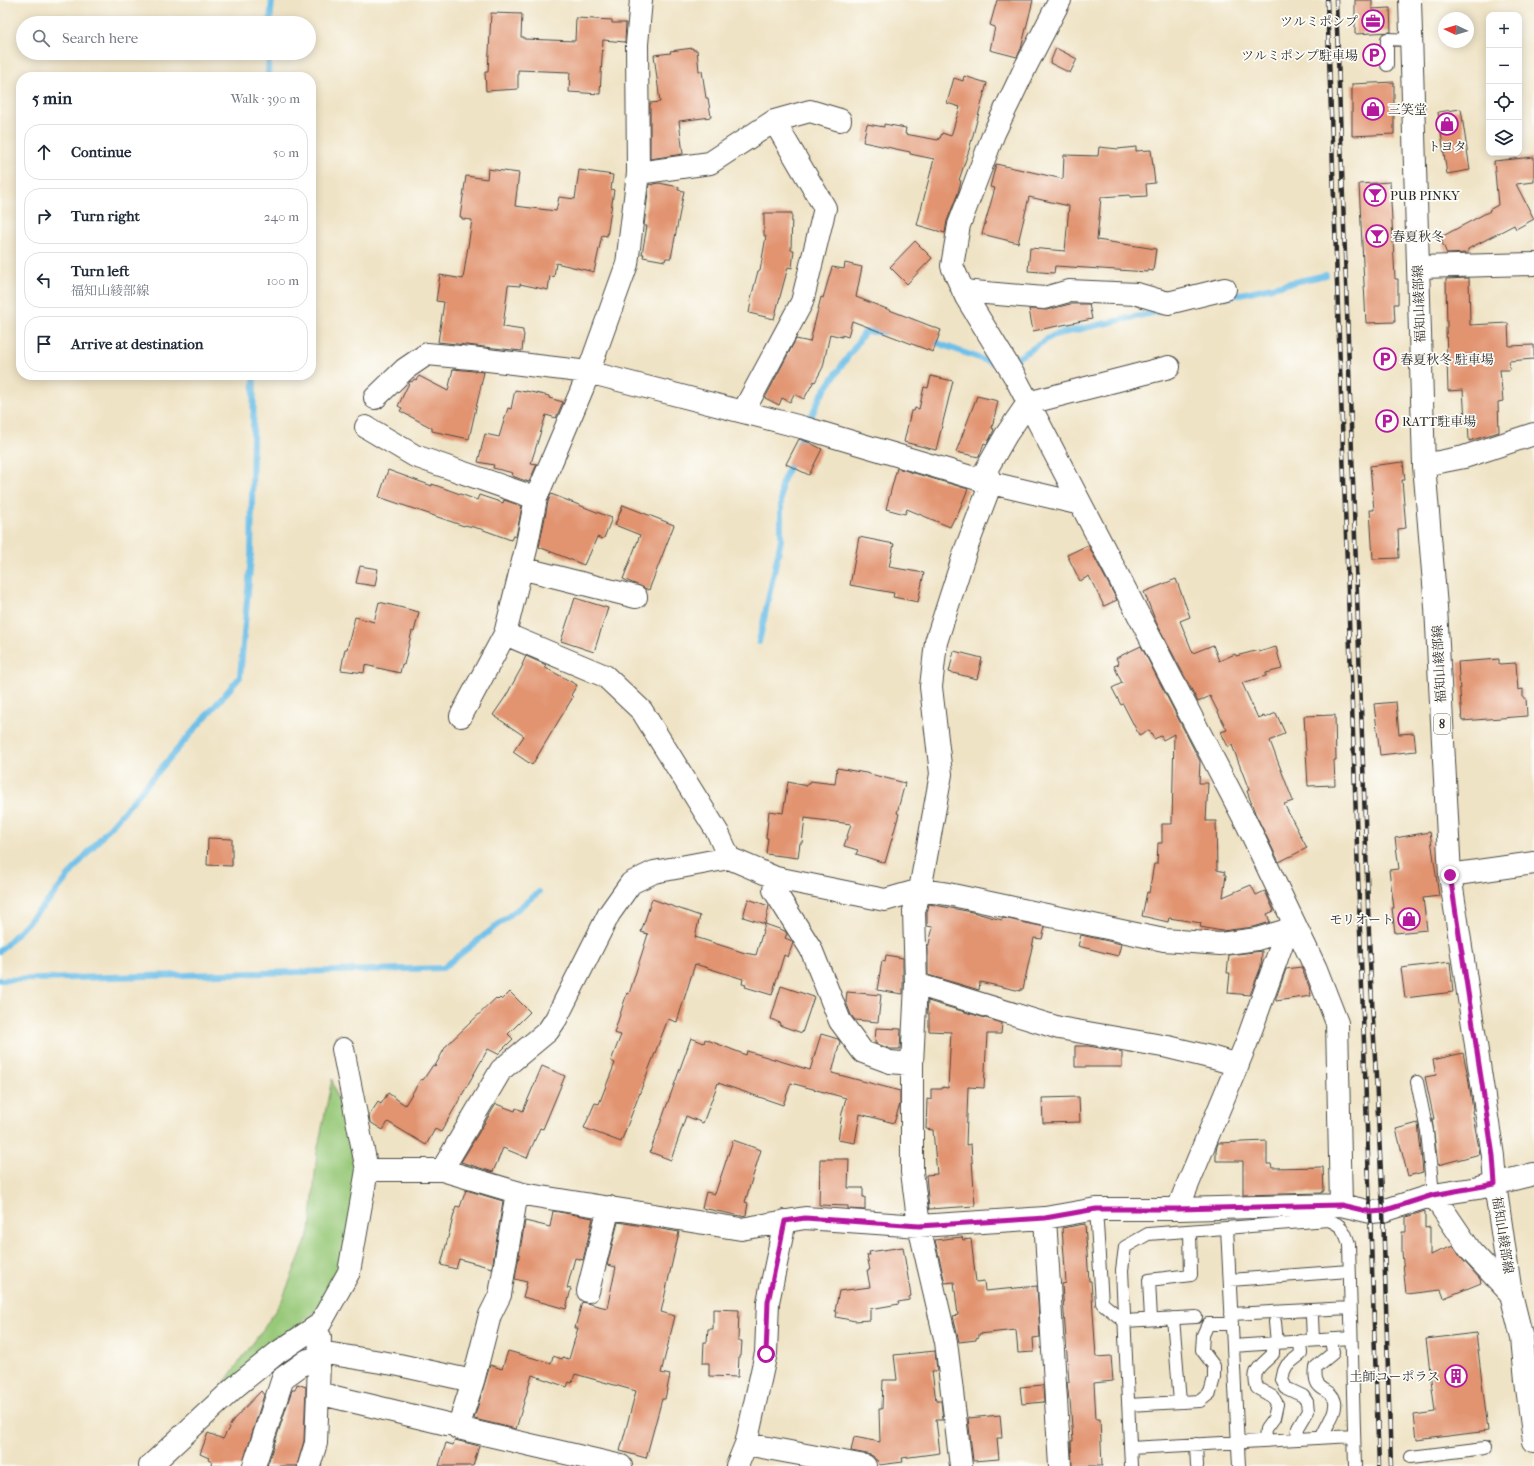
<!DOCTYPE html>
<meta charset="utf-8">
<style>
body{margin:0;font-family:"IM FELL French Canon","Noto Serif JP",serif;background:#f6f6f7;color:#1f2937}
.controls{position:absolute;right:12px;top:12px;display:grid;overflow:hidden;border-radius:8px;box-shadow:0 2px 10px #0003}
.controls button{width:36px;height:36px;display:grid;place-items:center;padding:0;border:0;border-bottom:1px solid #e0e1e3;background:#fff;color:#1f2937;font:20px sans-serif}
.compass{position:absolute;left:1438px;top:12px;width:36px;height:36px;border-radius:50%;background:#fff;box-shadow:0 2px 10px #0003;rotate:274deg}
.stop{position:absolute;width:12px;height:12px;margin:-9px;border:3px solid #b5179e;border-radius:50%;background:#fff}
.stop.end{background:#b5179e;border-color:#fff;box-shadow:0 1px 4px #0008}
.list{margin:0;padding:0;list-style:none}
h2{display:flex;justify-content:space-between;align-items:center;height:52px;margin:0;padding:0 16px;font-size:17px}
h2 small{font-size:13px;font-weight:400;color:#747a83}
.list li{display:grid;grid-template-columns:26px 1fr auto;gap:12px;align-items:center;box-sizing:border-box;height:56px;margin:0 8px 8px;padding:0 8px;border:1px solid #e0e1e3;border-radius:16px}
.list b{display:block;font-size:15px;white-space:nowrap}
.list p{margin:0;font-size:13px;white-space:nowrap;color:#747a83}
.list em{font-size:13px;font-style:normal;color:#747a83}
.icon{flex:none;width:22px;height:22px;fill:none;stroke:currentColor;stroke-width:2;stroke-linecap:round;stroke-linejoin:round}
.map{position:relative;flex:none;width:1534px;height:1466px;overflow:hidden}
.search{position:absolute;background:#fff;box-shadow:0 2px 10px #0003;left:16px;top:16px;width:300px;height:44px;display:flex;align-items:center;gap:10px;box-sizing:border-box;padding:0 14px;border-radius:22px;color:#747a83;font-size:15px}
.panel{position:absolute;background:#fff;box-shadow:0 2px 10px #0003;left:16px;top:72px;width:300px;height:308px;border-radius:16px}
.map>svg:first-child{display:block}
.green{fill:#98c979;stroke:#627a52}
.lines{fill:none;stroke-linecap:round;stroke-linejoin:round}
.stream{stroke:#6dbfe9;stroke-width:6}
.building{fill:#e29471}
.lane-casing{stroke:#484742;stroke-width:14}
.street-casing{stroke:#484742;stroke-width:24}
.secondary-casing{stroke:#484742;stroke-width:24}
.primary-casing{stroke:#484742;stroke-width:24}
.lane{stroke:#fff;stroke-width:12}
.street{stroke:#fff;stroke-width:22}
.secondary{stroke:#fff;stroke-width:22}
.primary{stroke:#fff;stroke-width:22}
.rail-casing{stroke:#2b2b2b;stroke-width:4.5}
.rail{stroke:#fdfcf7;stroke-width:3;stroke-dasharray:9;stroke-linecap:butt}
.route{stroke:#b5179e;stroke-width:5}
.labels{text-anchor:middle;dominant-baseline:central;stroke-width:3.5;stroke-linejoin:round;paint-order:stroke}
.shield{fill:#fdfcf7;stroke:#6a6a68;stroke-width:1}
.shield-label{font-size:12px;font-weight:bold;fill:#2b2b2b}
.poi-label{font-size:13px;fill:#2b2b2b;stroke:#fdfcf7;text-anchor:start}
.street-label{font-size:13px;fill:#2b2b2b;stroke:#fdfcf7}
</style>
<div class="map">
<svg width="1534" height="1466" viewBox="0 0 1534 1466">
<rect width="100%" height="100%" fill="#fdfcf7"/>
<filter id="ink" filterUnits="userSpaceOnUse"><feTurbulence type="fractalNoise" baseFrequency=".025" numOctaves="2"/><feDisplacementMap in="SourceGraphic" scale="8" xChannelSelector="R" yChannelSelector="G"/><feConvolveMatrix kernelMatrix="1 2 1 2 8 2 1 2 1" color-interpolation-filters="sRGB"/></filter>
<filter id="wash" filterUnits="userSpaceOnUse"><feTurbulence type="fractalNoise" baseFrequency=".012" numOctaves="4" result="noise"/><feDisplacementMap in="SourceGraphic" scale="16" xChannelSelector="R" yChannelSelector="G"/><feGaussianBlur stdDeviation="0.9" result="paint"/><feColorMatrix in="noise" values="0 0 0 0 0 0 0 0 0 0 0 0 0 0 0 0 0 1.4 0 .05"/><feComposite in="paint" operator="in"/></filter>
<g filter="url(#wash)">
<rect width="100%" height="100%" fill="#efe3c5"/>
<path class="green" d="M332,1079L359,1181L349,1246L325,1302L205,1409L264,1328L282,1300L310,1231L317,1152Z"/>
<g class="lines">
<path class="stream" d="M270,23L272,0
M268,77L269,53
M1227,297L1326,275
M929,340L1001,366
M1011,362L1054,335L1165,310
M798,446L820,397L865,332H889
M759,642L781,540V485L793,458
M0,951L51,898L79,863L240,677L251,558L254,375
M0,980L443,968L539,892"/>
</g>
<g id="blocks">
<path class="building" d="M997,0H1033L1021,49L1017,57L990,50L995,27L990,25Z
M1355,0H1372V9L1390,8L1391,32L1355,34Z
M491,13L522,14L521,37H524V39L575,41L576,18L612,20V23H626L625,42L603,40L600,94L569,92L570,72L518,70V89L486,91L485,72H488Z
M693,48V50H697L699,71H702L706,98H708L711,117L679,121L683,154L650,159V103L660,102L654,55L671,53L670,51Z
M1056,48L1077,59L1070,73L1050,63Z
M964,76L987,83L969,150L959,180L961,181L958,193L947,221L945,233L917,225L934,159L910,154V152L863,142L867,124L884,127V124L906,128L905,134L938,140L939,138H940L942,133L951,136L960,107L947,103L954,78L963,81Z
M1394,82V134L1352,136V84Z
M1461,109L1470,170L1447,174L1438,112Z
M1099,147L1118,149L1136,147V151L1151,150L1155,183L1146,184L1147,196L1130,197V195L1101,197L1097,240L1156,249L1153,271L1148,270V272L1055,266L1054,273L1028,271L1030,248L1065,251L1069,206L1029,197L1018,243L982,234L995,188L990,187L996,164L1063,179L1064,155L1098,156Z
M1534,157V182L1516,184L1534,219L1516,229L1514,225L1468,249V253L1447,254L1442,242L1443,241L1441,237L1490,211L1489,210L1498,205L1494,161Z
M488,169L519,173L515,206L556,211L559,197L575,199L579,170L613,175L611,189L614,190L607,236L602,235L594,272L556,263L554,277L550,276L548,290L520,284V286L508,285L503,327L523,330V333L524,334L522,351L438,342L444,302L436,301L440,275L463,279L472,220L462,219V217H460L466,176L487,179Z
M1390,182L1395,279H1398V304H1394L1395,322L1366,323L1359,184Z
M659,183L679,187L678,190L684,191L671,258H666L665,261L643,257L644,254H642L647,226H644L649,184L653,185V184Z
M764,213H792L791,250H794L792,268L788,267L774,319L749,313L751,302H750L758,271H760L766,236H764Z
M915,241L932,258L907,284L890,267Z
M845,263L862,267L856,297L941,330L933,352L852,321L848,337L842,335V337L830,334L823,367L815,382L814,381L804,399L794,394L790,402L782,398L779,405L765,398L796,339L810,342L821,297L823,298L832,267L844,269Z
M1469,278L1470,325L1508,323L1509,346L1534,345V359L1509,361L1510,370H1500L1503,401L1498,402L1499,432L1469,441L1468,420H1465L1463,390L1448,391L1446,327H1447L1446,279Z
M1070,304H1089L1092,319L1033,331L1029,309L1047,310Z
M453,369L484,372L469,439L432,431V428L400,411L402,408L398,406L410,381L412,382L414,379L416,380L419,376L448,391Z
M931,376L953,381L936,450L904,442L911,411H914L915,408L919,409L924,387L928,388Z
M515,390L526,392V391L549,396V398L563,402L556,418L546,415L531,463L537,464L529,482L512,476L513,473L493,468L494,465L478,462L485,434L499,437L508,408L511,409Z
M977,396L998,401L992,428L994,429L993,432L987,444L984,443L979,457L956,452Z
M799,439L808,442L822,449L809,475L786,464Z
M1403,462L1405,480H1402L1406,528L1398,529L1399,558L1373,559L1370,510H1374L1370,466Z
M897,468L968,489L956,518L955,517L950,527L907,509L905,514L886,509Z
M388,470L432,486V484L477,500L479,495L503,503L504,500L522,506L516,537L513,536L511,540L481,529L465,525L464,526L379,497Z
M551,494L612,518L604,538H603L602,539L597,537L589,556H588L584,565L539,547L548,502Z
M623,505L674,525L649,590L623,579L640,535L615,525Z
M859,537L894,544L889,567L924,573L918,602L893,597L894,593L850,585Z
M1088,545L1117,600L1104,606L1089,576L1080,581L1067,555Z
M360,566L378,569L375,586L356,583Z
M1176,579L1190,617L1180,621L1193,653L1213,645L1219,661L1235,654L1236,656L1259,650V652L1276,647L1282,669L1266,673V676L1242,683L1258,718L1264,716L1265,718L1276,713L1285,733L1270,741L1293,801L1284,804L1307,848L1279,862L1255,813L1247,791L1249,790L1232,745L1228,747L1221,732L1227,730L1210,696L1198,702L1156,622L1144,592Z
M575,598L608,608L594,652L561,641Z
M379,602L419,612L414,632L412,631L404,665L402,664L400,673L365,665L364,673L341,670L345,649H347L355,617L374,622Z
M1141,646L1200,761L1199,783H1208L1206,821H1216L1217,870L1225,872L1224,874L1226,875L1223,897L1251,885L1256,895L1265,891L1274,911L1267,914L1270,922L1254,927L1222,931L1200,927L1201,923L1169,918L1168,922L1142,916L1147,892L1149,893L1154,864H1157L1158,843H1162V824H1172L1174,734L1163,740L1161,736L1154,739L1149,730L1139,735L1123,704L1121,705L1112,688L1122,683L1114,666L1119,664L1116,658Z
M954,651L982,658L977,679L949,672Z
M526,656L546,665L544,667L577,685L571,695L573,697L532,765L513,752L524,736L493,715L506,696L523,665H522Z
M1499,659V664L1516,663L1518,690L1523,689V698H1526L1527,716L1462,721L1458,662Z
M1396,702L1399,734L1414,733L1416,751L1380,755L1374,704Z
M1335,715L1336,760H1334L1335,785L1308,786L1304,716Z
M837,768L866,773L905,783L897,813L899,814L885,863L856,854L858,850L844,846L851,824L805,818L802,843H800L798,858L766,854L768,838H766L769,811L783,813L788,782L807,786V784H810V781L835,784Z
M1430,832L1439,896L1423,898L1427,930L1395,933L1392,908H1394L1389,870L1399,869L1395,838Z
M208,838L232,839V866L207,865Z
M652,899L700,916L695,937L745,953L756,955L765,924L785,931L787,934L785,938L790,940L793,943L788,957L784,955L772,995L745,987L746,985L742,984L743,979L695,964L677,1022L668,1019L621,1142L584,1128L594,1105L595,1103L599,1104L615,1063L611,1061L621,1035L614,1033L627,993L629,994L648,934L641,932Z
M748,899L769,906L765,924L743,917Z
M929,904L972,912L1002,920L1003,918L1045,927L1042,939L1034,938L1023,989H1021V991L980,982L979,990L928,975V948L933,927L927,926V913Z
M1081,935L1121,944L1118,956L1078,946Z
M1262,951L1261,967L1250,995L1228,993L1230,973H1227L1229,955Z
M886,955L903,958V994L877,990L882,961L885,962Z
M1450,962L1453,992L1405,998L1401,968Z
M1301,967L1309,986L1311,996L1276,1001V998L1286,969Z
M781,986L814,997L802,1033L779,1025L780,1023L771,1019Z
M510,992L530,1012L508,1034L513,1039L498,1054L488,1049L441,1132L435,1129L426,1145L388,1122L383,1130L370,1122L369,1116L378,1102L381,1104L388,1093L405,1105L421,1079L423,1080L433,1065L435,1066L446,1046L496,998L498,1000L500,998L502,1000Z
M847,992L881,995L878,1022L855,1020L851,1015L846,1002Z
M928,1001L1002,1023L1001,1034H987L984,1088L968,1087L966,1145L971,1144L975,1206L929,1209L926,1175L937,1174L933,1130L926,1129L927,1099L931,1100V1089H942V1087L948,1088L951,1032L929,1031V1014L927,1013Z
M876,1028L901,1029L900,1049H890L875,1043Z
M821,1034L838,1039L840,1042L832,1073L900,1091V1104L894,1123L860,1114L855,1143L838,1140L842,1113L846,1098L791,1083L783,1105L718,1083L703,1123L686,1116L671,1160L650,1152L691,1038L704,1043L705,1039L746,1055L747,1051L810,1070Z
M1075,1046H1088L1122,1052V1067H1075Z
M1463,1053L1468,1076L1473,1110L1472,1111L1480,1154L1438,1165L1432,1119H1434L1425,1077L1436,1075L1433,1060Z
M542,1066L565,1076L543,1129L540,1128L527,1158L503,1148L493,1172L461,1162L496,1104L515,1111L516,1108L523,1111Z
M1079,1097L1080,1122L1043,1123L1042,1098Z
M1418,1123L1423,1172L1408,1176L1396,1129Z
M733,1140L761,1150L745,1202L748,1203L746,1215L741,1216L702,1208L706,1192L715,1194Z
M1267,1141V1164H1271L1272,1168L1323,1167L1324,1191L1322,1192V1193L1243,1195V1161H1216V1150L1218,1143Z
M820,1159H849L848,1188H863V1197H865V1210L848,1209V1206L819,1205Z
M466,1190L503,1201L492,1268L459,1259L456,1269L441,1265L456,1206L460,1207Z
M553,1211L593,1218L583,1260L575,1258L567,1288L571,1289L566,1309L523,1297L527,1282L515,1279L525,1221L550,1227Z
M1425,1211V1228L1430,1227V1255L1453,1246L1462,1259L1480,1279L1481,1283L1444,1298L1441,1290L1406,1294L1402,1252V1232H1406V1217Z
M618,1222L679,1232L661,1312L675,1316L661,1373L670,1375L665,1399H662L646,1458L620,1451L636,1391L575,1374L572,1383L569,1382L567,1387L532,1375L516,1429L474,1419L490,1365L502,1369L508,1351L551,1363L553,1356L562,1359L563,1357L569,1359L578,1328H575L582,1302L607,1308L616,1267L607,1265Z
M1085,1224L1089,1281H1091L1096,1357L1111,1356L1113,1381L1094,1383L1096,1419H1100L1102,1466H1072L1071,1441H1073L1070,1400H1069L1067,1382H1069L1062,1284L1066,1283L1062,1228Z
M962,1237L963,1240L971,1239L976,1282L984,1281L985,1291L1037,1286L1040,1337L1033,1338L1034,1352L1018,1353L1016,1330L979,1334V1337L976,1338V1340L959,1342L953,1316L958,1315L954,1282L945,1283L935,1240Z
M903,1247L911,1296L909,1297V1300L898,1302L899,1304L870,1309V1320L855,1321L836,1317L837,1312L835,1311L839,1291L870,1287L867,1270H870L867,1255H870L869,1252Z
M713,1309L739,1310L738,1341H742L741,1356H739L738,1377L709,1376V1363H703L704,1342H707L708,1329H713Z
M1476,1333L1488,1431L1417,1440L1414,1415L1435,1412L1426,1339Z
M935,1351L937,1371H932L936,1401H941L943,1420H936L940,1453L902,1458L903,1462L879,1465L878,1461L876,1460L873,1456L867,1454L851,1451L854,1437L880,1442L879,1409H882L883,1380H897L894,1355Z
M297,1384L306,1387L304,1441L297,1466H267L292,1390H295Z
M1043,1385L1044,1402L1022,1404L1020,1387Z
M261,1391L264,1395L242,1466H210L212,1462L208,1460L209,1458L200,1454L208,1433L223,1439L233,1420Z
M1000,1415L1002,1438H997L999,1459L973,1461L968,1418Z
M455,1440L479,1446L473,1466H439L446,1443L453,1445Z"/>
</g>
</g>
<g filter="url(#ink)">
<use href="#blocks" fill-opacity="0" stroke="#484742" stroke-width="1"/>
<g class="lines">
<g class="lane-casing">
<path id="lane" d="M1387,65V39L1412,40
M1417,1082L1427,1131L1433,1195
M1096,1209L1102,1303L1124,1321L1196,1317
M1227,1228L1239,1466
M1230,1280L1349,1271
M1231,1314L1350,1308
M1312,1317L1313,1340
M1173,1318L1180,1402
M1151,1319L1149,1280L1191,1275L1190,1231
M1275,1322L1277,1343
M1233,1346L1351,1338
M1128,1405L1200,1401L1210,1393L1214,1378V1366L1202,1350L1203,1335L1208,1324H1232
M1322,1437C1325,1427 1337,1413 1335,1402C1331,1385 1312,1395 1316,1367L1333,1353L1331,1339
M1297,1438L1298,1428L1308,1411L1307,1402L1303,1396L1286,1388L1282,1380L1284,1371L1287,1365L1301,1354L1300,1341
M1265,1440L1266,1429L1274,1418L1277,1404L1273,1397L1257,1388C1251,1369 1261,1366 1273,1354V1343
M1196,1444L1197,1466
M1130,1448L1354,1436
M1411,1457L1485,1448
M1131,1466L1122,1270L1125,1247L1148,1234L1328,1220C1341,1224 1345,1231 1349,1244L1355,1466"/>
</g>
<g class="street-casing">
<path id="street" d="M641,0L637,44L638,173L627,264L583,387L536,498L526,549L505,634L605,676L642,711L718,833L729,858
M1060,0L1026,66L994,133L959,225L952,266L966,297L1015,377L1248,826L1316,969L1337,1023L1341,1205
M774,121L810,111L840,120
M638,173L710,163L774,121L825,208L802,302L743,412
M1418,267L1534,264
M963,291L1044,298L1069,291L1137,294L1168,303L1225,289
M375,398L405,369L427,354L471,358L588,372L805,428L991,483L1081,504
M366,427L415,456L536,498
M1424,465L1464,457L1534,434
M521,568L636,597
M461,716L505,634
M776,878L774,890L811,949L840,1021L863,1052L890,1062L912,1064
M916,984L1059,1028L1168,1047L1214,1058L1238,1065
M343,1049L367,1170
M442,1170L501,1070L548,1031L556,1019L609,914L631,883L654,872L729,858L776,878L885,900L920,890L948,894L1164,940L1220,944L1257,939L1284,931
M1433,1195L1471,1251L1511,1294
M1178,1209L1185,1191L1246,1044L1282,944L1284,931L1295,925
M1045,1218L1060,1466
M588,1291L609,1207
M320,1352L399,1365L473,1381L458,1428L621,1466
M473,1381L490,1315L500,1295L517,1192
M318,1393L447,1424
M746,1444L865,1466
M150,1466L235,1387L277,1353L320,1324L349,1272L367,1170H442L523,1194L741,1229L805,1218L919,1226L1045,1218L1096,1209H1178L1341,1205L1371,1212L1383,1211L1433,1195L1478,1188L1534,1174
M254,1466L283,1378L308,1360H319
M309,1466L316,1443L320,1337
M737,1466L746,1444L766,1353L768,1302L785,1221
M961,1466L946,1342L919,1226L912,1172V1064L916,984L914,911L920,890L941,774L931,687L936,642L966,549L991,483L986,470L1006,435L1028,403L1169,367"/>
</g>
<g class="secondary-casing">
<path id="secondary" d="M1450,875L1534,863"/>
</g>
<g class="primary-casing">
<path id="primary" d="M1410,0L1424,465L1436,607L1450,875L1493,1156L1495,1184L1511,1294L1522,1338L1526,1380L1534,1441"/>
</g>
<use href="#lane" class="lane"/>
<use href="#street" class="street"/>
<use href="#secondary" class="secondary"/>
<use href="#primary" class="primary"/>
<g class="rail-casing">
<path id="rail" d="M1327,0L1379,1466
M1336,0L1370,962L1383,1211L1391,1466"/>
</g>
<use href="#rail" class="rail"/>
</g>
</g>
<g class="lines" filter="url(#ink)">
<path class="route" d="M766,1354L768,1302L785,1221L805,1218L919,1226L1045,1218L1096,1209H1178L1341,1205L1371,1212L1383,1211L1433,1195L1495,1184L1493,1156L1450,875"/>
</g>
<defs>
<g id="office-ring" transform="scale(1.15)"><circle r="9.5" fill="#fdfcf7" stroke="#b5179e" stroke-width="1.5"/><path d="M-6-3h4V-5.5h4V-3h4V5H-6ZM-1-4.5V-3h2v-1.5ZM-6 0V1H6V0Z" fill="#b5179e"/></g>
<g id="parking-ring" transform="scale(1.15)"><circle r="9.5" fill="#fdfcf7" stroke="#b5179e" stroke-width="1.5"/><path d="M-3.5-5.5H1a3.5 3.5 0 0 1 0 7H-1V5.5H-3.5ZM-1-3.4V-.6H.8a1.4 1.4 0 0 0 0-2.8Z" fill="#b5179e"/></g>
<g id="shop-ring" transform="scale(1.15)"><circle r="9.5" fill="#fdfcf7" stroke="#b5179e" stroke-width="1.5"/><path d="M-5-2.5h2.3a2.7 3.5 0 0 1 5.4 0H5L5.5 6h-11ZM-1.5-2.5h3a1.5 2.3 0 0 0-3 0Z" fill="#b5179e"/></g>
<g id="bar-ring" transform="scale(1.15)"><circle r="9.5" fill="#fdfcf7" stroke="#b5179e" stroke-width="1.5"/><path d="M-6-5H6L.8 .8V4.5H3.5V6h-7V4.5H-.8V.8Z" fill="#b5179e"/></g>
<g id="building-ring" transform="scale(1.15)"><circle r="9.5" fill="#fdfcf7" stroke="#b5179e" stroke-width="1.5"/><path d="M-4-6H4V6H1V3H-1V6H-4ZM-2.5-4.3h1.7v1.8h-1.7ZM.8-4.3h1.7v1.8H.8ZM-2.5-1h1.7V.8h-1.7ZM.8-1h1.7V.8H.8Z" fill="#b5179e"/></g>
</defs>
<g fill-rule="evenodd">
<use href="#office-ring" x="1373" y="21"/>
<use href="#parking-ring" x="1374" y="55"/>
<use href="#shop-ring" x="1373" y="109"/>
<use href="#shop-ring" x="1447" y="124"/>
<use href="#bar-ring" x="1375" y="195"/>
<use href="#bar-ring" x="1377" y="236"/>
<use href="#parking-ring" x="1385" y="359"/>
<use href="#parking-ring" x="1387" y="421"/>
<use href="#shop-ring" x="1409" y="919"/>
<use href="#building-ring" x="1456" y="1376"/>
</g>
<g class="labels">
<rect class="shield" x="1434" y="714" width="16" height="20" rx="3"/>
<g class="shield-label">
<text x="1442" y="724">8</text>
</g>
<g class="poi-label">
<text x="1358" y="21" text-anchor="end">ツルミポンプ</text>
<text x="1358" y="55" text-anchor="end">ツルミポンプ駐車場</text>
<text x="1388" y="109">三笑堂</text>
<text x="1447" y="146" text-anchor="middle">トヨタ</text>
<text x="1390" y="195">PUB PINKY</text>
<text x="1392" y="236">春夏秋冬</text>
<text x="1400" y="359">春夏秋冬 駐車場</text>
<text x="1402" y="421">RATT駐車場</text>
<text x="1394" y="919" text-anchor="end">モリオート</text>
<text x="1440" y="1376" text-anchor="end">土師コーポラス</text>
</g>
<g class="street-label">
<text transform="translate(1419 304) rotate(-92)">福知山綾部線</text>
<text transform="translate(1439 664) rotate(-93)">福知山綾部線</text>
<text transform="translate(1503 1235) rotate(81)">福知山綾部線</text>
</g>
</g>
</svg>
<div class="controls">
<button>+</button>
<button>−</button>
<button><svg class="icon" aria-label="locate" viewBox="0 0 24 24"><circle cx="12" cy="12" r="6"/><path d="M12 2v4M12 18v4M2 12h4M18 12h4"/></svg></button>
<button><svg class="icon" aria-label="layers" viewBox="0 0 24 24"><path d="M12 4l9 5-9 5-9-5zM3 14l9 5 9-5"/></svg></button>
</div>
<svg class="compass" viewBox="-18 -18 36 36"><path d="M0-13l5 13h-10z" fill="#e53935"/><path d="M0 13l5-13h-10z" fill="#747a83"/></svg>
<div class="stop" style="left:766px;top:1354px"></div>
<div class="stop end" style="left:1450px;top:875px"></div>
<div class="search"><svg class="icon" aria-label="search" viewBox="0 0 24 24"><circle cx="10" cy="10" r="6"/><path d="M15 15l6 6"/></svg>Search here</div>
<section class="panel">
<h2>5 min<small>Walk · 390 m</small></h2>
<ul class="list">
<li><svg class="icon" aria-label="ahead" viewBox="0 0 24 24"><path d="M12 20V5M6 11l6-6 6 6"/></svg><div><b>Continue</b></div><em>50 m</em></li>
<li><svg class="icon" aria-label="right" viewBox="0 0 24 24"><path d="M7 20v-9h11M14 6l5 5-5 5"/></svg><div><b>Turn right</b></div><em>240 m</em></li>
<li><svg class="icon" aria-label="left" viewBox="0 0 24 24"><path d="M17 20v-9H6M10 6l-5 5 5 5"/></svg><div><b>Turn left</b><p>福知山綾部線</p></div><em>100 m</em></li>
<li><svg class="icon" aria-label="arrive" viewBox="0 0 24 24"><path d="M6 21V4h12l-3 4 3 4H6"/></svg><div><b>Arrive at destination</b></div></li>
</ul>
</section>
</div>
